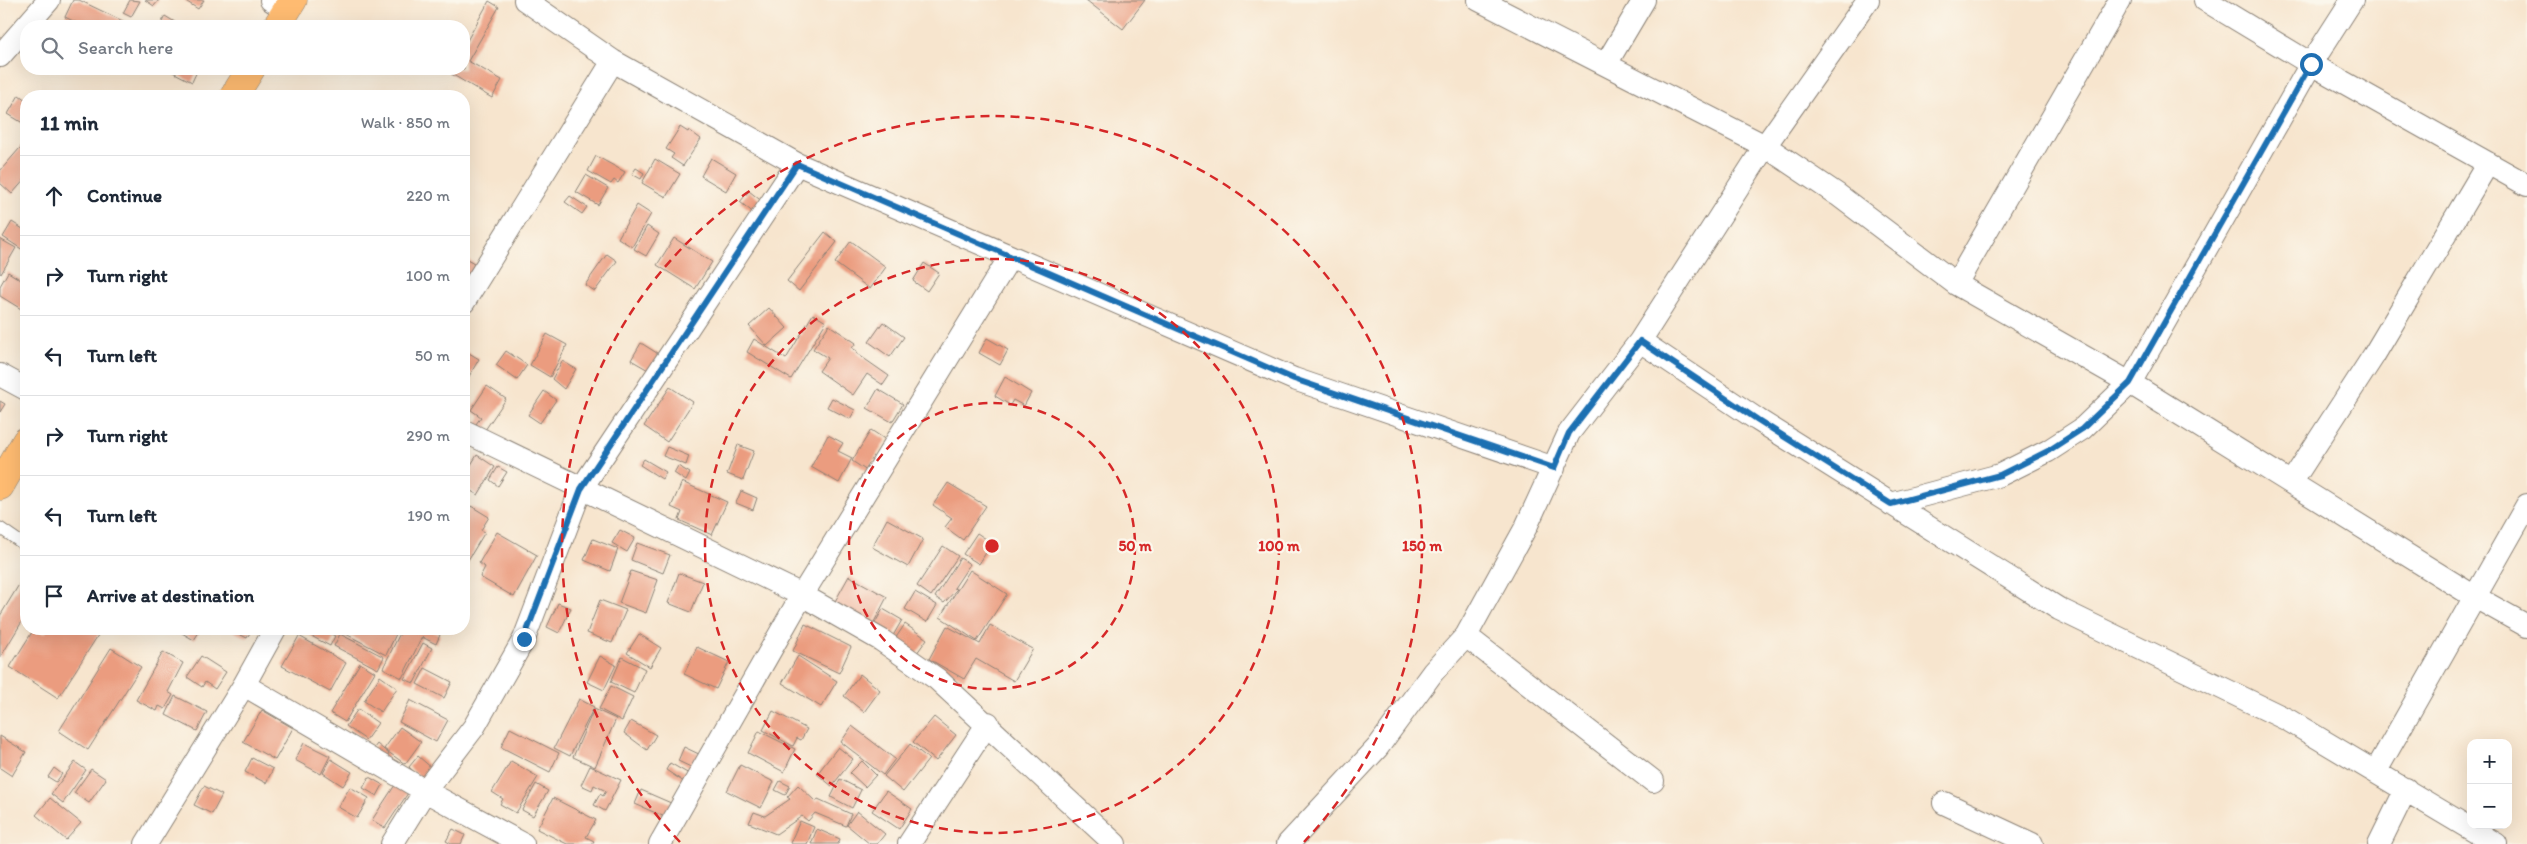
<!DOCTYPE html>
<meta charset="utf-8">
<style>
body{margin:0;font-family:Itim,sans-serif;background:#f6f6f7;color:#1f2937}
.controls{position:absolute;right:15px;bottom:15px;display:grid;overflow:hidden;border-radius:10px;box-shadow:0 5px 20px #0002}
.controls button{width:45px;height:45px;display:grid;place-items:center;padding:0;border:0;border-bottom:1px solid #e0e1e3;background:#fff;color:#1f2937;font:25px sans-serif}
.stop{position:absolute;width:15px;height:15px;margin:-11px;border:4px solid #1f6fb2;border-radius:50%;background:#fff}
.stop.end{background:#1f6fb2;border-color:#fff;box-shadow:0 1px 5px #0008}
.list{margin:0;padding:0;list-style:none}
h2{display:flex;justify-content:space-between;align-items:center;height:65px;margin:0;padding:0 20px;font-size:21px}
h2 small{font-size:16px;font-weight:400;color:#747a83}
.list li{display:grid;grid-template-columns:32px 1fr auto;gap:15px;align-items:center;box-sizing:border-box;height:80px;padding:0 20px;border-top:1px solid #e0e1e3}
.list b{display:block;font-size:19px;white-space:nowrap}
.list em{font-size:16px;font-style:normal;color:#747a83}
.icon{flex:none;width:28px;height:28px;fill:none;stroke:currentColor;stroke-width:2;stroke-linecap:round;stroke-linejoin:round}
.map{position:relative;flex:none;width:2527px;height:844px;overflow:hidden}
.search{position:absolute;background:#fff;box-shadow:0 5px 20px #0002;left:20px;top:20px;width:450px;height:55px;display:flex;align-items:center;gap:12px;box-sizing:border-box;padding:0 18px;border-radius:20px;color:#747a83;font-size:19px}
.panel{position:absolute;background:#fff;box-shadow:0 5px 20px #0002;left:20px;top:90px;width:450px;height:545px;border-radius:20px}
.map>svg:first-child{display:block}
.building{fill:#eb9c7f}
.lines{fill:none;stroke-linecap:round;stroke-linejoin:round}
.lane-casing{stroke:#8a8075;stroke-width:13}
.street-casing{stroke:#8a8075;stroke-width:24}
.primary-casing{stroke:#8a8075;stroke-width:29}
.lane{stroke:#fff;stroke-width:11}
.street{stroke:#fff;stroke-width:22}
.primary{stroke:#febb71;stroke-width:28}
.route{stroke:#1f6fb2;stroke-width:6}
.ring{fill:none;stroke:#d62828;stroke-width:2.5;stroke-dasharray:9 6}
.centre{fill:#d62828;stroke:#fbf7ec;stroke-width:2.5}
.ring-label{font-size:15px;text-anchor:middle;font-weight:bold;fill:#d62828;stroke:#fbf7ec;stroke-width:4.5;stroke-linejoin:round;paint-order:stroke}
</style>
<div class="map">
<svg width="2527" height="844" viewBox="0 0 2527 844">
<rect width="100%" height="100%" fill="#fbf7ec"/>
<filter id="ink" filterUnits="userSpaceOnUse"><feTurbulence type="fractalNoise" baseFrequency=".02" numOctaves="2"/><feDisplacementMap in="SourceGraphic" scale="10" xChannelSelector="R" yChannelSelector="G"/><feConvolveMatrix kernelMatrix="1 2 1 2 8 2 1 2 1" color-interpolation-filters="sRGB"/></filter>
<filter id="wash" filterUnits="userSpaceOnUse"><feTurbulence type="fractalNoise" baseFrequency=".0096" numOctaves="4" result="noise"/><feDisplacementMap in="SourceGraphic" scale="20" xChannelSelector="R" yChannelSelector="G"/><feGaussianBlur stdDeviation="1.12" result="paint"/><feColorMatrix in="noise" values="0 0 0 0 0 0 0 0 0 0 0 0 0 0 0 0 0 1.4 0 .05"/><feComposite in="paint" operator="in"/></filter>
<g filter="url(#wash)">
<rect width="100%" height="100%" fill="#f7e5ce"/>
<g id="blocks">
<path class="building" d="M73,0H79L129,24L128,26H83L65,17Z
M130,0L140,1L131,17L123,13Z
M145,0H159L154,6Z
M184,0H204L198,9Z
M1086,0H1145L1123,29Z
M489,1L499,7L468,61L502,80L492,98L448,72L451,69H464V46Z
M165,16L178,24L177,26H160Z
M167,69H198L192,82Z
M19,95L26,100V125L8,114Z
M680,127L688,132L689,130L701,139L683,166L671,158L674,154L666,149Z
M26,141V178L12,194L0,183V171Z
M596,156L625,172L618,183L614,180L611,184L588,171Z
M711,158L736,173L726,191L701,176Z
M655,159L680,174L666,197L642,183Z
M636,168L644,173L641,179L632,174Z
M586,175L608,188L598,205L576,192Z
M749,191L764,203L755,214L740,202Z
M570,196L587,207L582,214L565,202Z
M637,205L651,214L632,247L618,238Z
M12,222L26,231V252L3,237Z
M647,226L659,234L646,256L634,249Z
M825,232L837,242L799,291L787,281Z
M674,238L712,262L695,289L657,265Z
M0,239L16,248L1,274L0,273Z
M851,241L886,267L870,289L835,263Z
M607,254L617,261L595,291L585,285Z
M467,259L481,267L464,297V265Z
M924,263L939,273L927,291L913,281Z
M8,272L26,283V312L0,296V286Z
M769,308L787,328L767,346L749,326Z
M813,314L826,322L791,379L747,352L754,339L786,359Z
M883,322L904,337L890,357L869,342Z
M829,325L856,343L852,348L857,351L856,353L889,376L883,385L867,374L853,395L819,371L828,358L813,349Z
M547,334L567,345L550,377L530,365Z
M987,338L1008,350L1000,365L979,353Z
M641,343L660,355L650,371L631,360Z
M464,350L479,359L464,385Z
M506,351L527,365L517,380L496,365Z
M562,361L576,369L564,389L552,379Z
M1005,377L1031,393L1024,406L1013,400L1010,405L995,396Z
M487,386L506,399L485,430L476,424L481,417L471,410Z
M670,387L693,402L667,442L644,426Z
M878,389L903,404L892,422L867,408Z
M544,391L556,400L540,423L528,415Z
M832,398L855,410L850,419L827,407Z
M0,401L5,404L0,412Z
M871,430L886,440L867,471L852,461Z
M828,435L843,443L838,451L852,458L839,483L811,467Z
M738,445L754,451L743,480L727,474Z
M667,447L689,456L686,465L663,456Z
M477,455L495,467L478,495L464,487V476Z
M644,459L666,472L662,479L640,465Z
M678,466L690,473L686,481L674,473Z
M498,467L507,472L498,486L490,480Z
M682,482L727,502L712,535L679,520L682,512L671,507Z
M948,483L986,506L963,540L945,527L952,518L933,505Z
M741,491L757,498L753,510L736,503Z
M471,506L489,517L481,530L485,532L465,565L464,517Z
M887,519L923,539L908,567L872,547Z
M620,530L635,538L627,552L612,543Z
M497,532L537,555L514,597L480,577L485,567L479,563Z
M977,533L992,543L979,564L963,554Z
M593,539L618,549L610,571L584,560Z
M637,543L670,555L663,573L631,560Z
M943,546L958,556L931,596L917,586Z
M960,558L970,564L954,588L957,589L944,603L935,597Z
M970,570L1007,594L977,641L940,617Z
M631,571L658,580L646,613L619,603Z
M26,573V615L0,658V616Z
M679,573L703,582L691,612L668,603Z
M849,576L887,597L872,626L833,605Z
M915,592L937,605L927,622L905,609Z
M600,600L626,610L612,643L587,633Z
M558,603L571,608L559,633L547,627Z
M883,609L902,620L890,641L871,630Z
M805,624L851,647L839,673L793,651Z
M905,624L927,639L914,657L893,642Z
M990,625L1033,649L1014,681L976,659L964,679L929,659L947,626L980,644Z
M34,629L45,634L48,629H102L58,698L10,667Z
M175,629H201L194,640Z
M229,629H252L247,638Z
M298,629H331L329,633L335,636L330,646Z
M344,629H396L398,630L386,655L342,632Z
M402,629H427L440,635L436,644L422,637L402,678L383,668Z
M340,634L384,657L378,669L334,646Z
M639,634L661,648L650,667L627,653Z
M299,636L346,663L330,692L282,666Z
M423,643L432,648L414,683L404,679Z
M697,647L729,662L716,689L684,674Z
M111,648L141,667L88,750L59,731Z
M163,652L183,663L168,692L173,695L165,709L159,706L157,711L136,700Z
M201,656L226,672L215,689L205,682L202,687L187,677Z
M600,656L616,665L604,690L587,682Z
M798,656L837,681L821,707L782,683Z
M622,657L645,669L634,693L611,682Z
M360,663L375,672L345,722L330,713Z
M425,668L452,682L444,698L417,684Z
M860,674L880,690L864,712L844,696Z
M380,676L397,688L381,712L364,701Z
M611,686L633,697L622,721L599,709Z
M175,696L207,712L197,731L166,715Z
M579,699L594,707L570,756L554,748Z
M410,700L448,720L436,742L399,722Z
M358,709L378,723L366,740L346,726Z
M594,709L616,719L595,767L573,757Z
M262,710L293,728L275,760L243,742Z
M773,711L807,729L801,740L797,738L793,746L763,730Z
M934,717L956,735L936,761L913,742Z
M631,721L656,735L647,750L624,733Z
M852,726L895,759L883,775L841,742Z
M400,727L421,742L405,764L384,749Z
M510,728L559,753L550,772L501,747Z
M759,731L795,749L784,772L748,753Z
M0,736L26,752L12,776L0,768Z
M304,743L330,756L321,774L295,760Z
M377,744L389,754L384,762L371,752Z
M910,744L929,759L903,792L884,776Z
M684,747L703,756L697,770L678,761Z
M838,747L853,759L832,786L817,774Z
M418,756L434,770L424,781L409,767Z
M252,758L273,769L266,783L245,772Z
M331,759L352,772L343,786L323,773Z
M511,761L538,777L516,813L500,804L503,799L492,792Z
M862,761L876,775L865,787L850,773Z
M75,762L86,770L63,803L51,794Z
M670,763L689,774L684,782L666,770Z
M740,765L774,782L761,808L727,791Z
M590,766L621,780L605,811L594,805L600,794L603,796L606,791L594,785L592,790L581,785Z
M54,768L62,774L56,782L48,777Z
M91,769L106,779L89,803L74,793Z
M369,777L383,785L377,796L363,788Z
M840,779L861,790L852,808L831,797Z
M780,781L790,786L785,795L775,790Z
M536,784L548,791L533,816L522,810Z
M395,785L408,793L385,828L372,820Z
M798,785L816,802L818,799L851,814L846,826L815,813L808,821L802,816L776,834L749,823L754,812L765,816L790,799L787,797Z
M204,786L222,795L212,814L194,805Z
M350,787L369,798L357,818L338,807Z
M641,790L671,803L665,817L635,804Z
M886,791L912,809L899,829L872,811Z
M50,798L81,823L66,840L36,815Z
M553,798L596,820L586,837L594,841L592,844H567L537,829Z
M857,811L885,834L877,844H870L847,825Z
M800,821L814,827L807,844H792L790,843Z
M453,829L465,835L461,844H451L446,841Z
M817,829L840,839L838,844H811Z"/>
</g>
</g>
<g filter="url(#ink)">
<use href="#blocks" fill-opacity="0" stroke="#8a8075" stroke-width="1"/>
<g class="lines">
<g class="lane-casing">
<path id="lane" d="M0,528L26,546"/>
</g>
<g class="street-casing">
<path id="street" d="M271,0L287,10
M525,0L613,61L797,164L1294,379L1554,468
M1479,0L1765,146L1838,195L1956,284L2130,383L2475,597L2527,626
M2205,0L2311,64L2527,185
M0,56L49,0
M1606,64L1644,0
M1956,284L2120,0
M464,302L613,61
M1640,341L1758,420L2059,609L2288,720L2496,844
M0,375L26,389
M464,431L802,595L881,640L937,679L1115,844
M2291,483L2374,355L2488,163
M1891,504L2000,475L2048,451L2082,429L2130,383L2311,64L2352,0
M1466,636L1653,781
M244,685L425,791L523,844
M2376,771L2527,505
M1944,803L2032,844
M146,844L244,685L275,629
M392,844L425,791L474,727L524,639L581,489L797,164
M660,844L802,595L1010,257
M909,844L988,723
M1288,844L1378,747L1433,672L1466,636L1526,527L1569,433L1640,341L1765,146L1868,0
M2379,844L2406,789"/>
</g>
<g class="primary-casing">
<path id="primary" d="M277,26L293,0
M234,96L251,69
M0,486L26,441"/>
</g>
<use href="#lane" class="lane"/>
<use href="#street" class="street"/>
<use href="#primary" class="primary"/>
</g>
</g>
<g class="lines" filter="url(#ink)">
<path class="route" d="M524,639L581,489L797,164L1294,379L1554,468L1569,433L1640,341L1758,420L1891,504L2000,475L2048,451L2082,429L2130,383L2311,64"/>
</g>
<g class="ring">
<circle cx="992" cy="546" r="143"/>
<circle cx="992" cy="546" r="287"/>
<path d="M680 842A430 430 0 1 1 1304 842"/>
</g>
<circle cx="992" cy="546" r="8" class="centre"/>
<g class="ring-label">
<text x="1135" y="551">50 m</text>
<text x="1279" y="551">100 m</text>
<text x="1422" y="551">150 m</text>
</g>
</svg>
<div class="controls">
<button>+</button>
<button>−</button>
</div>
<div class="stop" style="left:2311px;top:64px"></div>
<div class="stop end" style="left:524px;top:639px"></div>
<div class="search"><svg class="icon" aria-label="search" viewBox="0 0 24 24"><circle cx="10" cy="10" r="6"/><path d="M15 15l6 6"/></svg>Search here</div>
<section class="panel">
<h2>11 min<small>Walk · 850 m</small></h2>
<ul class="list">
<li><svg class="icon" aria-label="ahead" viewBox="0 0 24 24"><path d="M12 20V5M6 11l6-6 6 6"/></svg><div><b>Continue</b></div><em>220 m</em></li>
<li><svg class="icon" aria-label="right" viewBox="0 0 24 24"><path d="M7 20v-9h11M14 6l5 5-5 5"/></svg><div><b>Turn right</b></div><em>100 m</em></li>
<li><svg class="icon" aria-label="left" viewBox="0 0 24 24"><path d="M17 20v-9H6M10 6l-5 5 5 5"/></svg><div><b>Turn left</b></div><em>50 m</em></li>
<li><svg class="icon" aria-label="right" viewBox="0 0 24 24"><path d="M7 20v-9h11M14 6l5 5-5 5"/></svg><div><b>Turn right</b></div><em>290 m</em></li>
<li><svg class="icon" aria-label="left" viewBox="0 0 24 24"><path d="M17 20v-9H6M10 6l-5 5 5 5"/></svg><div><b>Turn left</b></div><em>190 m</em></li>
<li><svg class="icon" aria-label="arrive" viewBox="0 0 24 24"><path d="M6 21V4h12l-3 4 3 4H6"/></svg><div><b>Arrive at destination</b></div></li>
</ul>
</section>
</div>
